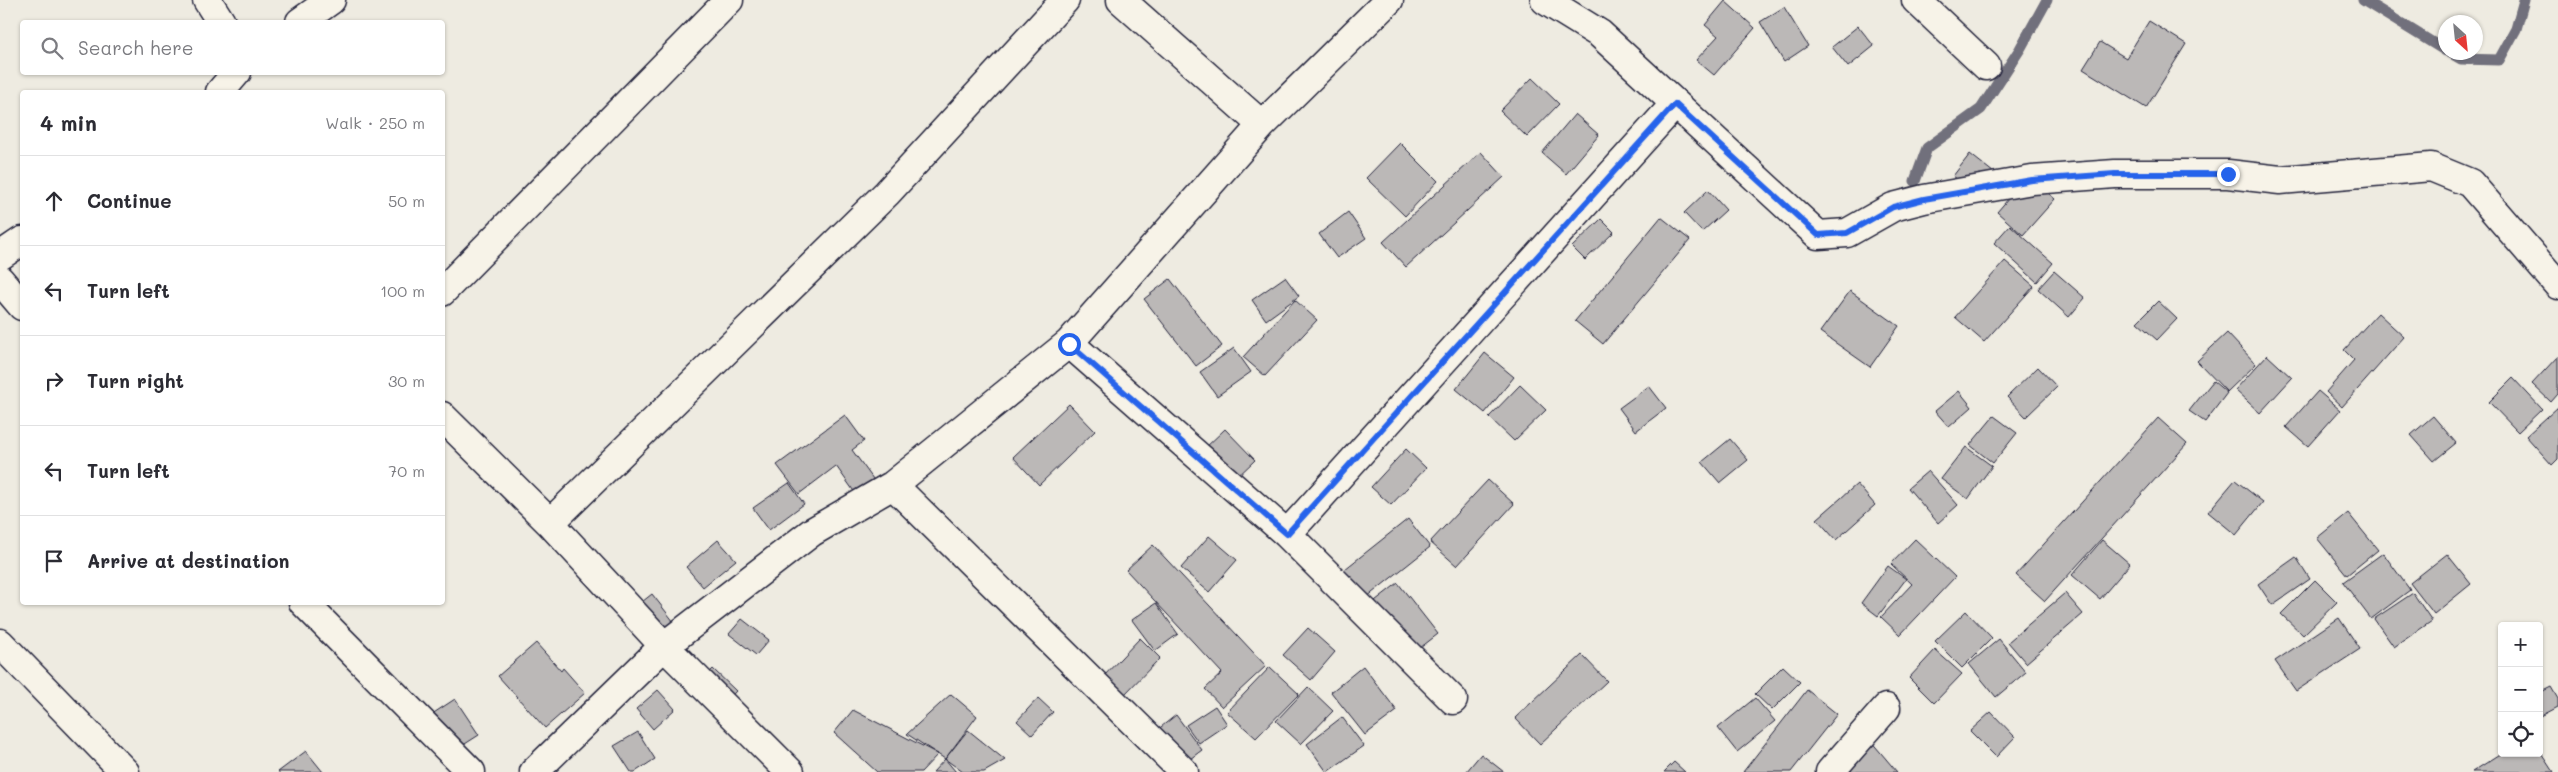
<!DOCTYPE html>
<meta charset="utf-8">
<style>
body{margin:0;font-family:Mali,sans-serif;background:#f7f7f7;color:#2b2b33}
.controls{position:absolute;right:15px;bottom:15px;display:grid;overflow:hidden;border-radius:5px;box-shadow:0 1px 4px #0004}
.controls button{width:45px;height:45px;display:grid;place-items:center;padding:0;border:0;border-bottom:1px solid #e1e1e2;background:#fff;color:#2b2b33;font:25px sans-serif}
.compass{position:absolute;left:2438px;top:15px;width:45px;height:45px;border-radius:50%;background:#fff;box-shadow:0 1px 4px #0004;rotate:153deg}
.stop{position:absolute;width:15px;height:15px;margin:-11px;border:4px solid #2563eb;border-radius:50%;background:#fff}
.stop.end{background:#2563eb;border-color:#fff;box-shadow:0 1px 5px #0008}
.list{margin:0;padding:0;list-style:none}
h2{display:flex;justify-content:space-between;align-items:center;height:65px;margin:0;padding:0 20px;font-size:21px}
h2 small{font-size:16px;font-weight:400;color:#7c7c81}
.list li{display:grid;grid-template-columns:32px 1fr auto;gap:15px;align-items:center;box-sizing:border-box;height:90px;padding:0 20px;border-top:1px solid #e1e1e2}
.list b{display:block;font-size:19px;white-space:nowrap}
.list em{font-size:16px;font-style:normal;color:#7c7c81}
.icon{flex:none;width:28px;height:28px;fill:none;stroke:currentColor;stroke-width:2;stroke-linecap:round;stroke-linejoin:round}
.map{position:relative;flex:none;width:2558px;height:772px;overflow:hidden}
.search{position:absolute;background:#fff;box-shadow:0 1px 4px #0004;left:20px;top:20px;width:425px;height:55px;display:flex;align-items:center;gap:12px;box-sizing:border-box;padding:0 18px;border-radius:5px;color:#7c7c81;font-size:19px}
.panel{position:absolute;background:#fff;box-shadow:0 1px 4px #0004;left:20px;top:90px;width:425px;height:515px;border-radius:5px}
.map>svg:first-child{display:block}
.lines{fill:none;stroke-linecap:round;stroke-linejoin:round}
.stream{stroke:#716f7b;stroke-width:11}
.building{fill:#bbb8b7;stroke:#22223b}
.minor-casing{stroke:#22223b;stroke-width:31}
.minor{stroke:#f7f3e8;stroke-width:28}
.route{stroke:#2563eb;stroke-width:6}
</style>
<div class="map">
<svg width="2558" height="772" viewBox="0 0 2558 772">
<rect width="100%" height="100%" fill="#eeebe1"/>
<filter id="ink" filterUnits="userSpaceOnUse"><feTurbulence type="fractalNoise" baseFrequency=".02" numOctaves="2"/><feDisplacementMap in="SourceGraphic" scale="10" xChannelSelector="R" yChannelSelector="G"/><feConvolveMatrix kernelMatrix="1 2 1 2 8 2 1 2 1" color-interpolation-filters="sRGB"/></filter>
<g filter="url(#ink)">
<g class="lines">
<path class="stream" d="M2363,0L2446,51
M2449,52L2461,59L2499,60L2516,29L2524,0
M1915,181L1927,148L1981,109L2020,49L2047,0"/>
</g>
<path class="building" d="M1725,1L1755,28L1714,75L1696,60L1718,36L1705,25Z
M1784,7L1808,46L1784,62L1760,22Z
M2149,21L2186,44L2146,108L2083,69L2100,42L2126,58Z
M1858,26L1874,46L1848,67L1832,47Z
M1532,78L1559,104L1527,137L1500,111Z
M1575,114L1599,135L1566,174L1542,153Z
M1400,143L1438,181L1405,216L1366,178Z
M1481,152L1504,177L1406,267L1383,242Z
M1970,154L2003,180L1986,201L1953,176Z
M2028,176L2055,199L2023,235L1997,212Z
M1708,190L1726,210L1702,232L1684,213Z
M1348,212L1366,238L1337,258L1319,234Z
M1661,217L1690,240L1603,344L1575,321Z
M1601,219L1614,232L1585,260L1572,247Z
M2010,225L2053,263L2037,282L1994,243Z
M2005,261L2034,286L1984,342L1955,317Z
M2054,271L2085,298L2069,317L2038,289Z
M1285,277L1299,296L1266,320L1252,300Z
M1170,279L1222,346L1196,366L1144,299Z
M1850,291L1899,326L1870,367L1820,332Z
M1295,300L1317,320L1265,376L1243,357Z
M2158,301L2177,319L2157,340L2137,322Z
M2378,313L2404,337L2342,407L2326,392L2354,360L2344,350Z
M2227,333L2256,364L2227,392L2197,361Z
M1234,348L1251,372L1217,396L1200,372Z
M1485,353L1514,377L1485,413L1456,389Z
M2267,355L2292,378L2260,413L2235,390Z
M2558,356V394L2551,402L2532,384Z
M2038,367L2057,387L2026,417L2007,397Z
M2513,378L2542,409L2518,432L2489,402Z
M2213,381L2227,393L2205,422L2189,411Z
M1520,385L1546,410L1514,441L1489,417Z
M1649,386L1666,408L1636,431L1619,408Z
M1959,391L1972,407L1949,427L1935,411Z
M2318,391L2340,410L2308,446L2286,427Z
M1069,404L1095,431L1039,485L1013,457Z
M2558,407V459L2552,465L2526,436Z
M845,415L864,441L852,450L876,483L858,497L836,466L799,494L777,465Z
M1994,416L2017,433L1993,463L1970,445Z
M2433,416L2456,443L2434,461L2411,435Z
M2158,418L2187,444L2045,601L2016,575Z
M1225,429L1255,460L1233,481L1204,449Z
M1730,439L1748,460L1720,483L1702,462Z
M1966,447L1992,466L1968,499L1941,479Z
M1406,449L1426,468L1391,505L1371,487Z
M1928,471L1958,505L1938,523L1908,488Z
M1488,480L1514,504L1457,566L1430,542Z
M2235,480L2263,502L2236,535L2208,512Z
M789,483L804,504L769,530L753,508Z
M1857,484L1875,505L1836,540L1817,519Z
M2348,513L2378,550L2347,575L2317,538Z
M1408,519L1430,547L1362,601L1340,573Z
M1209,536L1237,560L1209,592L1181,568Z
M1915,539L1955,577L1900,635L1881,617L1912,584L1891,564Z
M718,540L736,560L703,587L686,567Z
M2102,540L2130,564L2100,599L2072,575Z
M1153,545L1266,666L1222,707L1205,689L1222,673L1126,570Z
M2383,553L2410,590L2371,619L2343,582Z
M2447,554L2471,584L2434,614L2410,583Z
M2296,557L2310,579L2272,605L2258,584Z
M1888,566L1906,579L1878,616L1861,603Z
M2315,580L2337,602L2303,635L2281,614Z
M1398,583L1438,634L1411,655L1371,604Z
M2065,593L2083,614L2026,663L2008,642Z
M2413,593L2432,621L2394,647L2374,619Z
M652,594L674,622L655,637L633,609Z
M1156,603L1178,634L1155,651L1132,620Z
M1966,611L1992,638L1962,668L1935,641Z
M2339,618L2360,649L2296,691L2275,661Z
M742,619L769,640L756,655L729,634Z
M1308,628L1335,652L1311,680L1283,655Z
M1140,638L1160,658L1122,697L1102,678Z
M1999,639L2026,672L1996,697L1969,664Z
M536,643L561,671L563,668L585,693L545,728L498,676Z
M1935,650L1962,674L1934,703L1909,678Z
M1582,655L1607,681L1540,744L1515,718Z
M1363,666L1397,711L1365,735L1331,692Z
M1783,666L1800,682L1772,710L1755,694Z
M1270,667L1299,694L1256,738L1227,712Z
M713,669L736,691L721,707L698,684Z
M1308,687L1333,711L1301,744L1276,721Z
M2551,687L2558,699V707L2539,717V693Z
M658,690L675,709L653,729L636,709Z
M1807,690L1837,714L1791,772H1743Z
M951,694L977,716L945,759L907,734Z
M1038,698L1053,712L1032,735L1017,721Z
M1755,698L1775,721L1737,752L1718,728Z
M455,699L479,735L443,758L420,722Z
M1215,706L1227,724L1199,743L1186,725Z
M853,710L938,754L921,772H877L834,733Z
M1991,712L2015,737L1996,757L1970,731Z
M1176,715L1202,750L1182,765L1156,731Z
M1342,717L1364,746L1327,772L1307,744Z
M968,730L1005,760L984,772H963L945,759Z
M638,732L655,759L635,772H631L614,746Z
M1870,740L1897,772H1844Z
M2539,749L2554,772H2472L2502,753H2539Z
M306,751L323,772H278Z
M1481,754L1504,772H1466Z
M945,759L956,772H933Z
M1674,762L1685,772H1664Z"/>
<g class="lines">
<g class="minor-casing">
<path id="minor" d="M207,0L221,22
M1121,0L1262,125
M1545,0L1600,34L1818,235L1847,233L1893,207L1924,199L2032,180L2115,174H2228L2280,180L2431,167L2470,183L2558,285
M1916,0L1986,66
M300,22L331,0
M220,92L237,72
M0,256L22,241
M0,280L22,306
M442,292L729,0
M1069,343L1287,534L1453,700
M442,416L550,523L664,646L790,772
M893,485L1184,772
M550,523L887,193L1065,0
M1287,534L1675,104
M303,602L471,772
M0,643L125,772
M534,772L664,646L812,532L893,485L1069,343L1262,125L1389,0
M1830,772L1886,708"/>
</g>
<use href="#minor" class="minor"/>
</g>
</g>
<g class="lines" filter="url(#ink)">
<path class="route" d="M1069,344L1287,534L1675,104L1818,235L1847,233L1893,207L1924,199L2032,180L2115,174H2228"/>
</g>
</svg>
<div class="controls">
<button>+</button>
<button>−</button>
<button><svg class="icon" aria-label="locate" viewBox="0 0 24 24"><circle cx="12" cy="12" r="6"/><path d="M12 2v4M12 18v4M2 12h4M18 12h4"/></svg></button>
</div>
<svg class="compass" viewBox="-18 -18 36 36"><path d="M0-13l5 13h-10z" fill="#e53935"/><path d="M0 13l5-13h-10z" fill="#7c7c81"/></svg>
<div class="stop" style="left:1069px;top:344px"></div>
<div class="stop end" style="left:2228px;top:174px"></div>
<div class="search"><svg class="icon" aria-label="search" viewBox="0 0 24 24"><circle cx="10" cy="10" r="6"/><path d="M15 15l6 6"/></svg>Search here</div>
<section class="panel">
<h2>4 min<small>Walk · 250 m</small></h2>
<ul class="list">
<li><svg class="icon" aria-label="ahead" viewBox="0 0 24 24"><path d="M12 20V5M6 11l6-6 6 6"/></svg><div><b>Continue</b></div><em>50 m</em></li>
<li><svg class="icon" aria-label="left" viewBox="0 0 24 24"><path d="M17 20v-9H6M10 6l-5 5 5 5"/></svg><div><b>Turn left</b></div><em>100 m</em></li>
<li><svg class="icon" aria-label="right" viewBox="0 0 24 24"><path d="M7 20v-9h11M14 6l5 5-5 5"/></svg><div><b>Turn right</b></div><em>30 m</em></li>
<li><svg class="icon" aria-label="left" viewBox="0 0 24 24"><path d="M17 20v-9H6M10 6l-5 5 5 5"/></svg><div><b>Turn left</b></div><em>70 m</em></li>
<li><svg class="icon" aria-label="arrive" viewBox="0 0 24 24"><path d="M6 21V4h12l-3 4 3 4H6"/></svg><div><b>Arrive at destination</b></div></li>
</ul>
</section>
</div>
